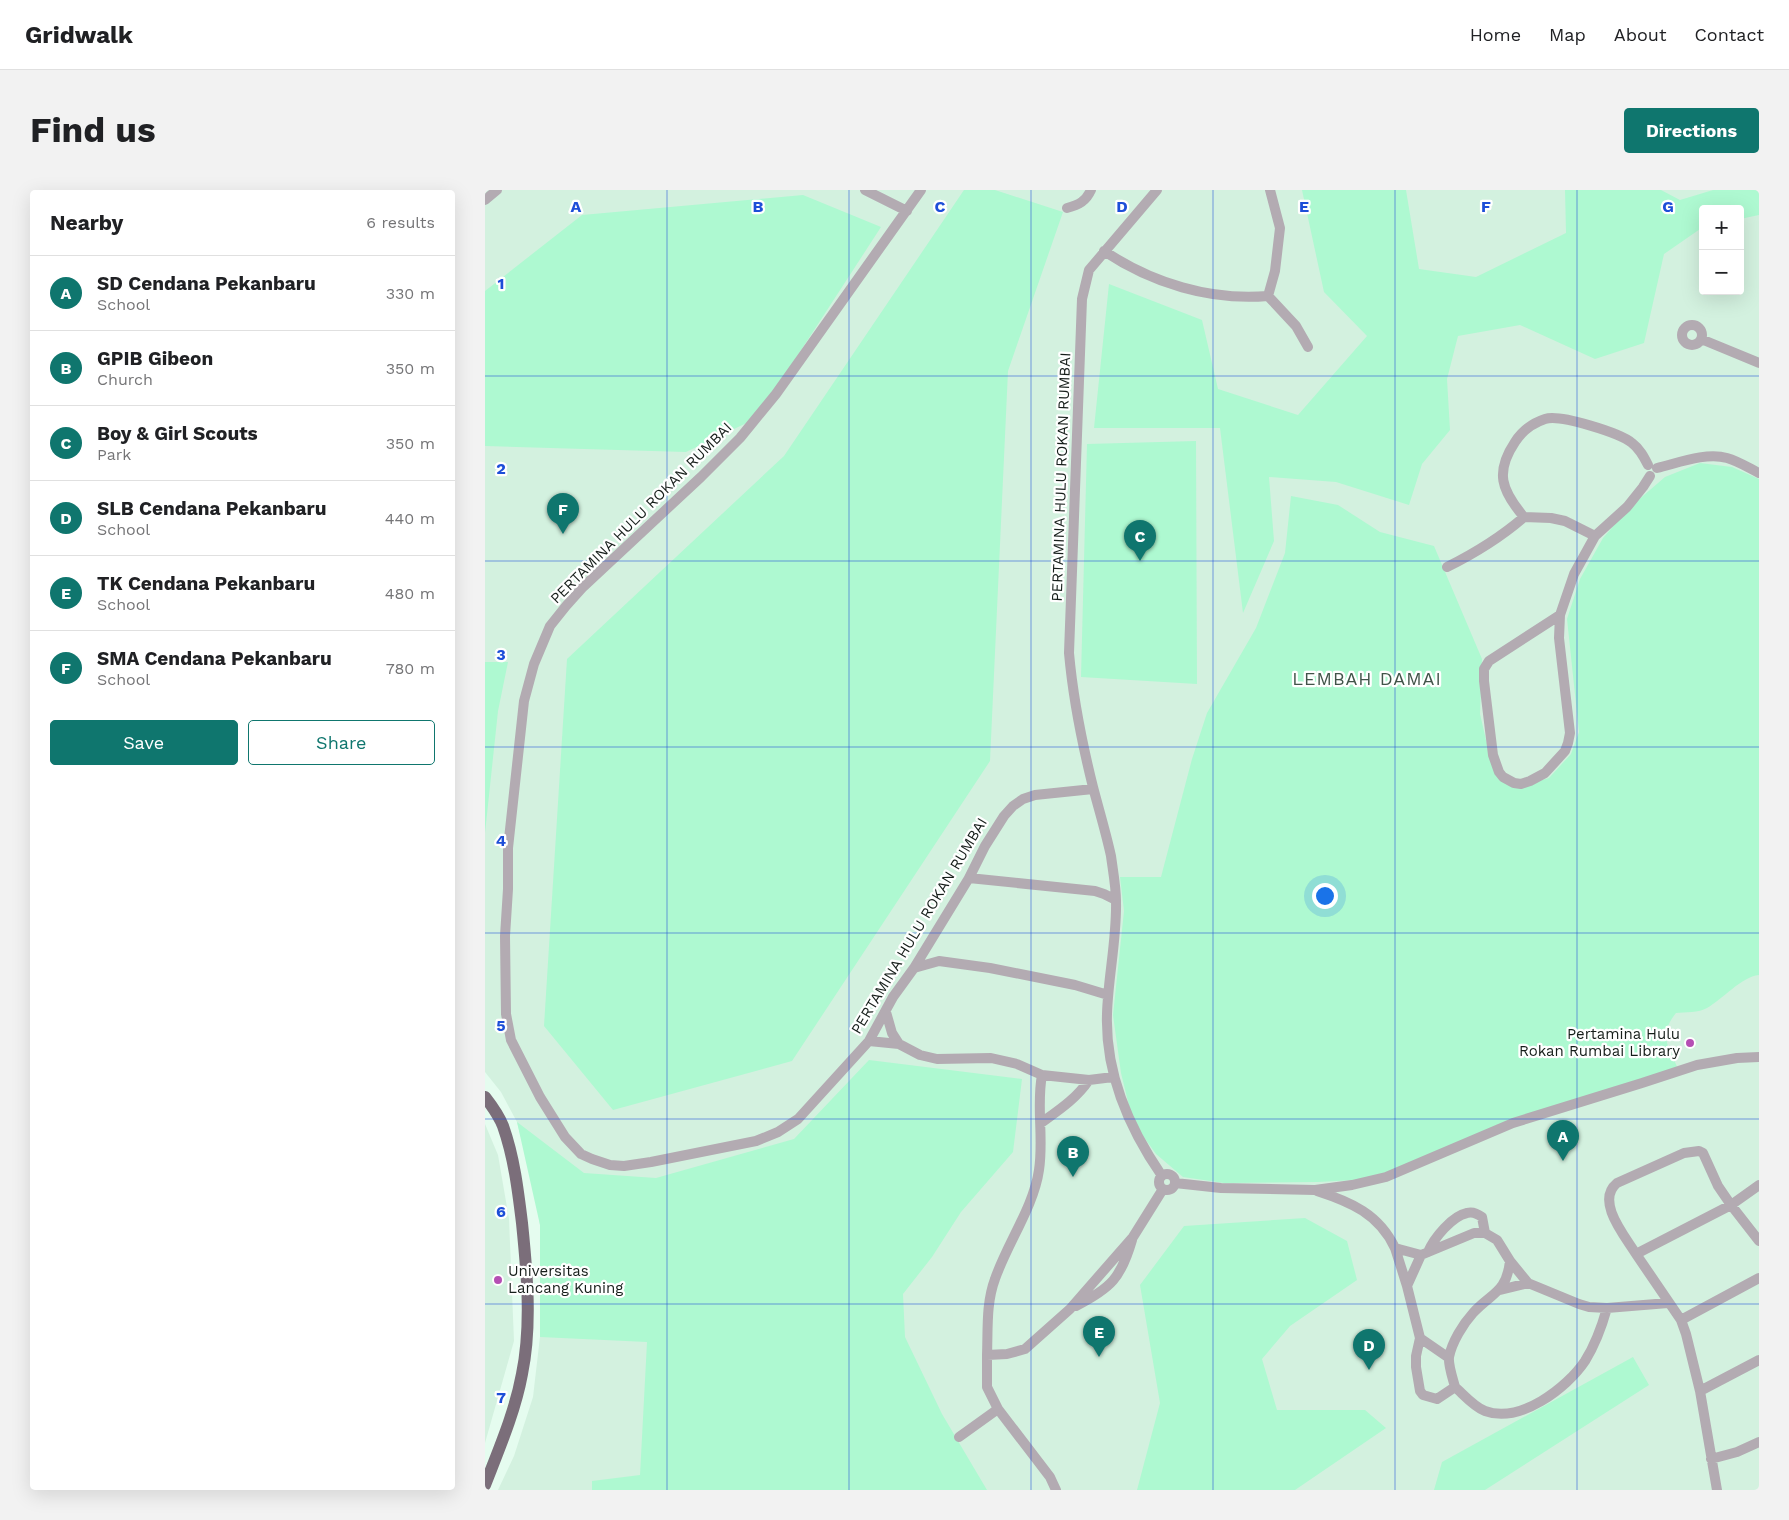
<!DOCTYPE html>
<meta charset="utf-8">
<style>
body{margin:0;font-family:"Work Sans",sans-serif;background:#f2f2f2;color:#202124}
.controls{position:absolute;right:15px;top:15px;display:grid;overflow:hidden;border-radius:5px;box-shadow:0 5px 20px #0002}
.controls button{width:45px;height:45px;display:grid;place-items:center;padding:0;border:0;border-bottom:1px solid #e0e0e0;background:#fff;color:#202124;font:25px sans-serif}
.you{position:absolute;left:839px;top:705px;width:18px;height:18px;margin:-12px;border:4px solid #fff;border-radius:50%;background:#1a73e8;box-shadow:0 0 0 8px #1a73e833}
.badge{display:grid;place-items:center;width:32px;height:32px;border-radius:50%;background:#0f766e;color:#fff;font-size:16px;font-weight:700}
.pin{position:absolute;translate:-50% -41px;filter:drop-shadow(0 1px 2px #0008)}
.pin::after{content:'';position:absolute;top:26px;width:18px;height:15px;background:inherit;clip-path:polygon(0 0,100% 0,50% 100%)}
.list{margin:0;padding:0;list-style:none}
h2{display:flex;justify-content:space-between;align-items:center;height:65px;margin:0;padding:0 20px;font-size:21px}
h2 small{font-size:16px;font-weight:400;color:#757577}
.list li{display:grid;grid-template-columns:32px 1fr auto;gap:15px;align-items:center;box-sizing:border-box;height:75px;padding:0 20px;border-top:1px solid #e0e0e0}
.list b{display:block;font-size:19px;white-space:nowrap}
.list p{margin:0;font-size:16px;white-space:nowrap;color:#757577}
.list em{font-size:16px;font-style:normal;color:#757577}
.actions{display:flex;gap:10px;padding:15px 20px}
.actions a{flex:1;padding:11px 0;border:1px solid #0f766e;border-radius:5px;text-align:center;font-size:18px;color:#0f766e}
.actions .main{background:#0f766e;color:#fff}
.map{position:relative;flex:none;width:1274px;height:1300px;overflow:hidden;border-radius:5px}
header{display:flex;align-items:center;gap:30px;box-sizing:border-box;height:70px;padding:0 25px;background:#fff;border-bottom:1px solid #e0e0e0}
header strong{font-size:24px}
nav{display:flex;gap:28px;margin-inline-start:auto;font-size:18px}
.intro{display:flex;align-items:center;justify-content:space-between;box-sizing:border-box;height:120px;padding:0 30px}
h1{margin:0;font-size:35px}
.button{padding:12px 22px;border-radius:5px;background:#0f766e;color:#fff;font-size:18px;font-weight:700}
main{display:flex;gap:30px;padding:0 30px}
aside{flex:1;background:#fff;border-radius:5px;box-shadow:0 5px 20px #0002}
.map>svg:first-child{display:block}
.built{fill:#d3f1df;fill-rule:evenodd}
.green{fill:#aef9d1}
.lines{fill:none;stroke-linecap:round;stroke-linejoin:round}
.minor{stroke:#b3abb2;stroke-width:10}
.major{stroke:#7b6e7a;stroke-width:12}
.grid{fill:none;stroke:#1d4ed8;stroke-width:1;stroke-opacity:0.55}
.poi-dot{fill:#b54fb4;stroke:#fff;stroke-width:2}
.labels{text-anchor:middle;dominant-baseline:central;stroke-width:4.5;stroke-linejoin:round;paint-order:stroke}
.street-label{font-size:15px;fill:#161e1a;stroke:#fff}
.poi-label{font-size:15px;fill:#161e1a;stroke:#fff;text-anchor:end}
.quarter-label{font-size:18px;letter-spacing:1px;fill:#415449;stroke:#fff}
.grid-label{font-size:16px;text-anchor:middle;font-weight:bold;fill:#1d4ed8;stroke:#fff;stroke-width:4.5;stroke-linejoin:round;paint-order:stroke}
</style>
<header>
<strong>Gridwalk</strong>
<nav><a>Home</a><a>Map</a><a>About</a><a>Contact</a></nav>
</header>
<div class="intro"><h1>Find us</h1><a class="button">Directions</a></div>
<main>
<aside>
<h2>Nearby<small>6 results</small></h2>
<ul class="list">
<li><span class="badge">A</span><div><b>SD Cendana Pekanbaru</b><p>School</p></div><em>330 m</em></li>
<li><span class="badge">B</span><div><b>GPIB Gibeon</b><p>Church</p></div><em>350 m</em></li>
<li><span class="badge">C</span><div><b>Boy &amp; Girl Scouts</b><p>Park</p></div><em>350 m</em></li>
<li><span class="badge">D</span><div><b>SLB Cendana Pekanbaru</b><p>School</p></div><em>440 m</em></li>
<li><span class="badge">E</span><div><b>TK Cendana Pekanbaru</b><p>School</p></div><em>480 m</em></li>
<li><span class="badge">F</span><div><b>SMA Cendana Pekanbaru</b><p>School</p></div><em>780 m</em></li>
</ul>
<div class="actions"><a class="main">Save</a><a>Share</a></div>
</aside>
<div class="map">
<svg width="1274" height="1300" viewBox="0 0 1274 1300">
<rect width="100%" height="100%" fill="#e5fcef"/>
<path class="built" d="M0,0H1274V1300H13L29,1266L48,1207L56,1138L55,1035L50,1001L32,932L16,902L0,882ZM1218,19H1255V101H1218Z
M0,934L13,965L24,1029L29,1151L0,1253Z"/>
<path class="green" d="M479,0H510L578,22L523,181L505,571L307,871L128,920L59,836L82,469L299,266Z
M817,0H921L934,79L991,87L1081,43L1080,0H1176L1195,10L1228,0H1274V25L1255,29V19H1218V37L1179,64L1159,153L1110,169L1035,135L973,146L962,189L965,240L937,274L924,315L851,292L784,287L789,351L758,423L735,238H609L624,94L717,130L733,199L813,225L882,146L839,102Z
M318,5L396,37L272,228L201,262L0,256V101L97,25Z
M711,251L712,494L596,487L602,254Z
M1215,273L1247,277L1274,289V785C1256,787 1238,809 1222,818C1214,823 1200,822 1191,823C1173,846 1183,855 1193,879L903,982L870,990L833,992L739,993L698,987L671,964L648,932L636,883L628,825L639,721L635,687H676L707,569L722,523L771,438L800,363L806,306L853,315L895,342L949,356L997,469L995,524L1001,550L1011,583L1036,596L1064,588L1086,564L1094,542L1082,429L1095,389L1118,348L1144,318L1180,287Z
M0,472H23L13,521L0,643Z
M384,870L537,889L528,962L476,1022L447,1067L418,1104L420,1147L457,1224L502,1300H107V1291L155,1285L162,1152L55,1147V1035L32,932L99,983L171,988L309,949Z
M820,1028L862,1051L872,1090L805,1136L777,1169L792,1220H880L901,1238L810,1300H652L675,1213L655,1095L699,1036Z
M1148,1167L1164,1195L1000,1300H949L957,1272Z"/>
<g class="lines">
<path class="minor" d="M380,0L422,21
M436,0L291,204L255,248L216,287L98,397L81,416L65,436L49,474L39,511L23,658V699L20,746L21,824L26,850L55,907L80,947L96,964L107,969L125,975L139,976L166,972L271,951L293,942L313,929L384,851L408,807L429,778L484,688L500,656L519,626L528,616L538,609L550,605L608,599
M672,0L604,80L597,109L584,463C588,508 597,553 608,597C614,620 621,643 626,666C628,681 631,697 631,711C632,749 623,787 622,824C620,883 644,938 677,986
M0,10L12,0
M582,18C594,15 601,11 606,0
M619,61C667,93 725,111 783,106L790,81L795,38L785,0
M783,106L811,136L823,157
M1197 145a10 10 0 1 1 20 0a10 10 0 1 1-20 0Z
M1216,149L1274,173
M1172,278C1193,273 1221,262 1242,268C1253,271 1264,278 1274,283
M1110,346L1080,331L1066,328L1039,327C1016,300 1010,282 1030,252C1037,241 1048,233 1060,229C1075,224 1135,243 1147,253C1155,259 1159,267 1163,275
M962,377C990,363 1016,347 1039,327
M1075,425L1004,471L999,479V491L1008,565L1014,582L1018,587L1029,593L1036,594L1045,591L1060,583L1080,561L1083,553L1085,543L1074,448L1075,425L1089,384L1110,346L1142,317L1158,297L1165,286
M484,688L610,701L619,704L631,710
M429,778L454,771L505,778L590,795L623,805
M401,822L407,843L414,854
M384,851L414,854L435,865L452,869L506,868L532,874L557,885L604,890L628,887
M557,885C551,916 559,948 554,980C549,1016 522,1054 510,1089C501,1113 503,1139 502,1165L522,1164L540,1159L585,1119L648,1047L678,999
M556,933C574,920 591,909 604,890
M674 992a8 8 0 1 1 16 0a8 8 0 1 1-16 0Z
M690,993L736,998L830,1000L867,995L901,987L1028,933L1157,893L1212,875L1252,868L1274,867
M1274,995L1246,1015L1151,1064C1140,1046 1110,1011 1132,993L1199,963L1214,961L1218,963L1233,996L1246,1015L1274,1051
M832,1001C866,1012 894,1024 910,1058L936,1065L989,1043H1000L1012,1050L1025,1071L1043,1093L1094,1114L1104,1117L1122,1118L1183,1113
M910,1058L922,1096L935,1148L931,1166V1177L935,1201L938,1205L952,1209L970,1197
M943,1062C949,1048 967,1026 982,1023C988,1021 993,1024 997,1027L1000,1043
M1151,1064L1196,1130L1201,1144L1215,1201L1232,1300
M1025,1071C1021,1104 1007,1102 988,1123C978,1134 967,1152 964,1167C963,1175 968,1189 970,1197C979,1205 989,1217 1000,1221C1035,1234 1082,1198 1100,1171C1110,1155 1117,1136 1122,1118
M922,1096L936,1065
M1015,1100L1043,1093
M591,1116C626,1098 636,1088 647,1050
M1196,1130L1274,1088
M935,1148L964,1168
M502,1165V1197L513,1219L565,1287L571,1300
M1215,1201L1274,1170
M474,1247L513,1219
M1226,1269L1252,1262L1274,1252"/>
<path class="major" d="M0,907C7,916 14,926 18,936C29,967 33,1000 37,1033C42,1082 47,1135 37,1184C30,1222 14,1259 0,1295"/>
</g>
<path class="grid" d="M182,0V1300M364,0V1300M546,0V1300M728,0V1300M910,0V1300M1092,0V1300M0,186H1274M0,371H1274M0,557H1274M0,743H1274M0,929H1274M0,1114H1274"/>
<g class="poi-dot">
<circle cx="1205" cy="853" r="5"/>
<circle cx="13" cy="1090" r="5"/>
</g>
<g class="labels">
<g class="street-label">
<text transform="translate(576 287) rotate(-88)">PERTAMINA HULU ROKAN RUMBAI</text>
<text transform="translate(156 323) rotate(-45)">PERTAMINA HULU ROKAN RUMBAI</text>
<text transform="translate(434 736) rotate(-59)">PERTAMINA HULU ROKAN RUMBAI</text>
</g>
<g class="poi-label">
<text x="1195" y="844">Pertamina Hulu<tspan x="1195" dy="17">Rokan Rumbai Library</tspan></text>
<text x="23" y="1081" text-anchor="start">Universitas<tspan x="23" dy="17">Lancang Kuning</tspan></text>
</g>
<g class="quarter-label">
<text x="882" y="488">LEMBAH DAMAI</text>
</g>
</g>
<g class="grid-label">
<text x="91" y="22">A</text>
<text x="273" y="22">B</text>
<text x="455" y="22">C</text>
<text x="637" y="22">D</text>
<text x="819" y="22">E</text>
<text x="1001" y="22">F</text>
<text x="1183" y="22">G</text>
<text x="16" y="99">1</text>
<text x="16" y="284">2</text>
<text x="16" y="470">3</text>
<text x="16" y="656">4</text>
<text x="16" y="841">5</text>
<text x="16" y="1027">6</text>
<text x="16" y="1213">7</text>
</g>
</svg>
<div class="controls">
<button>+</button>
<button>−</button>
</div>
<div class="you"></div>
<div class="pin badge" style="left:1078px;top:971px">A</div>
<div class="pin badge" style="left:588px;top:987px">B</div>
<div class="pin badge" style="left:655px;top:371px">C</div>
<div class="pin badge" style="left:884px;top:1180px">D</div>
<div class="pin badge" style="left:614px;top:1167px">E</div>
<div class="pin badge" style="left:78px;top:344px">F</div>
</div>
</main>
